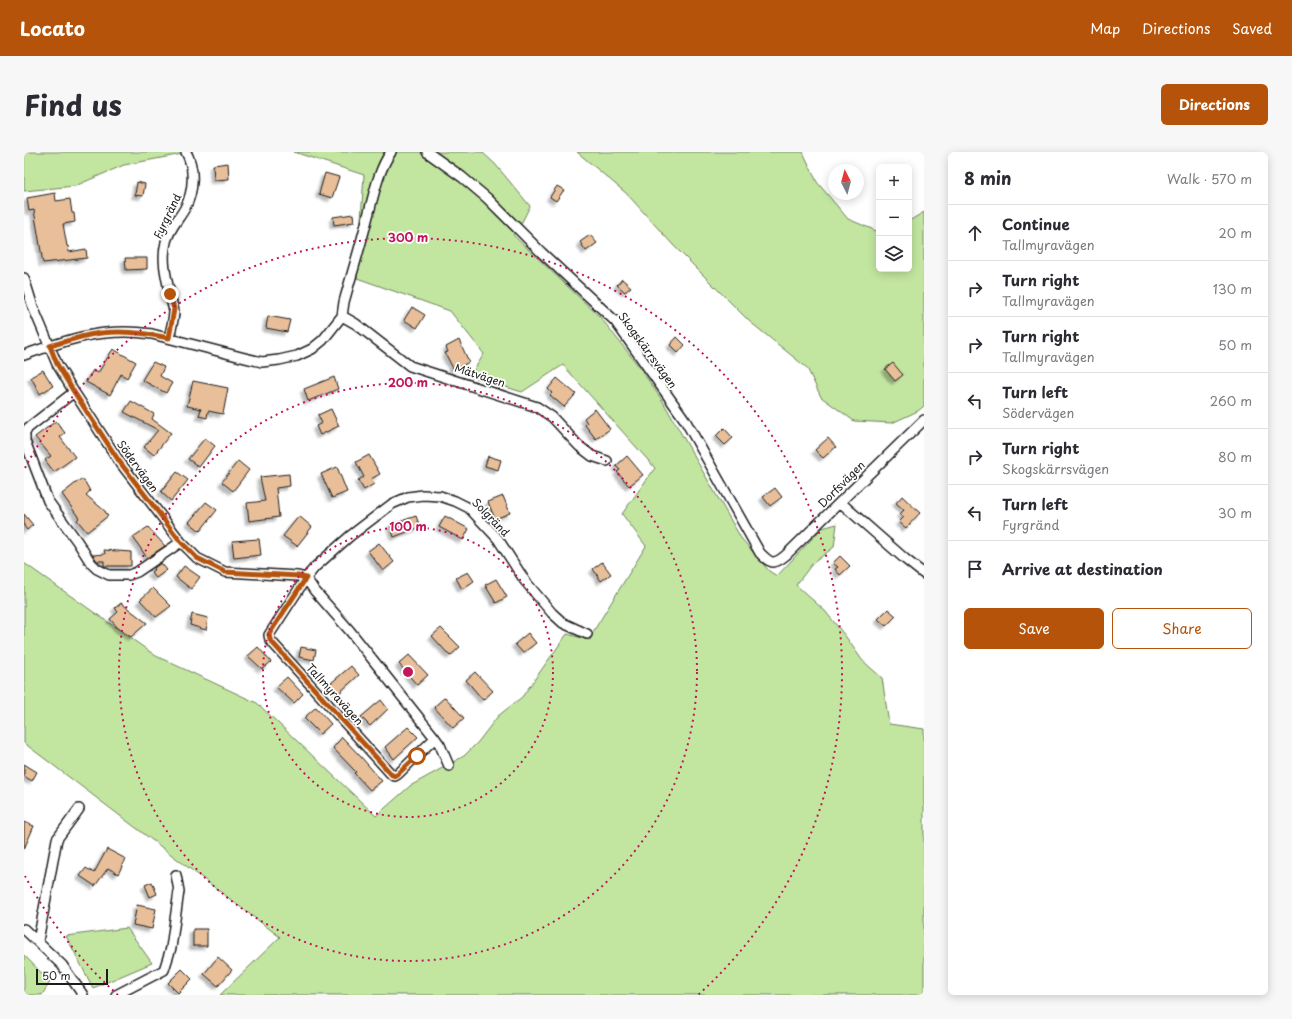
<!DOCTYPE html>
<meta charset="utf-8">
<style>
body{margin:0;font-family:"Playpen Sans",sans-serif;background:#f7f7f7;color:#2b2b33}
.controls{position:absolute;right:12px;top:12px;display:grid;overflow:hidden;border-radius:6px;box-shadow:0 2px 10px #0003}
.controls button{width:36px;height:36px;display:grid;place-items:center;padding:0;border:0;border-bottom:1px solid #e1e1e2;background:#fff;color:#2b2b33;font:20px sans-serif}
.compass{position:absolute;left:804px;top:12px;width:36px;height:36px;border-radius:50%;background:#fff;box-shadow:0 2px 10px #0003;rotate:354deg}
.scale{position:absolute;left:12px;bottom:10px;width:72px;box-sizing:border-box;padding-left:4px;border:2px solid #1c1c1c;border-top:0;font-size:11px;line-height:14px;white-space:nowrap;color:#1c1c1c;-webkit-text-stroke:3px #fff;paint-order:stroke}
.stop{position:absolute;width:12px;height:12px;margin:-9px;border:3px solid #b45309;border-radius:50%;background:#fff}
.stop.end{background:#b45309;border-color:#fff;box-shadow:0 1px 4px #0008}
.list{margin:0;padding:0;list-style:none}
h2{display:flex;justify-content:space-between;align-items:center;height:52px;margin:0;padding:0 16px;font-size:17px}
h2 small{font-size:13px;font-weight:400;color:#7c7c81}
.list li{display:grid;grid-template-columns:26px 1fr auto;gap:12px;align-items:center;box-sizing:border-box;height:56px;padding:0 16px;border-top:1px solid #e1e1e2}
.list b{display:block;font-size:15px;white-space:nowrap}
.list p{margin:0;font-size:13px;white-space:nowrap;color:#7c7c81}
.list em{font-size:13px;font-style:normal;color:#7c7c81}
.actions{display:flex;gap:8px;padding:12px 16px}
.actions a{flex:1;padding:9px 0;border:1px solid #b45309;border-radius:6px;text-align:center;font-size:14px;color:#b45309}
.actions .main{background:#b45309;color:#fff}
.icon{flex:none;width:22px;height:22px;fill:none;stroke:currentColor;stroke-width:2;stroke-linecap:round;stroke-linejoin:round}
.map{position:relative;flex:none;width:900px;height:843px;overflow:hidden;border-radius:6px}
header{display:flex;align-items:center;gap:24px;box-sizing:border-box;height:56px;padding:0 20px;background:#b45309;color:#fff}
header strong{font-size:19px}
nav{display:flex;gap:22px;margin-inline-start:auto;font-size:14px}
.intro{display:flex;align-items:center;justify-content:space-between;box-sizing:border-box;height:96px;padding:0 24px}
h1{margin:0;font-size:28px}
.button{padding:10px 18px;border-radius:6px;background:#b45309;color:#fff;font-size:14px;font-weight:700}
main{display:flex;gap:24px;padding:0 24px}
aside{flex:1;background:#fff;border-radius:6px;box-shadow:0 2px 10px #0003}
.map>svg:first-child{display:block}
.green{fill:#c2e6a0;stroke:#6f815e}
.building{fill:#e9bf99;stroke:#1c1c1c;filter:url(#shadow)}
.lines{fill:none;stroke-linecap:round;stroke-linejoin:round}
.minor-casing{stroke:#1c1c1c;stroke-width:12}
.minor{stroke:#fff;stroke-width:9}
.route{stroke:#b45309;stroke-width:5}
.ring{fill:none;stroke:#c2185b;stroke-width:2;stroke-dasharray:2 4}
.labels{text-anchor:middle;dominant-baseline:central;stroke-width:3.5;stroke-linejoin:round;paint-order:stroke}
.street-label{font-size:11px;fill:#1c1c1c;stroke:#fff}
.centre{fill:#c2185b;stroke:#fff;stroke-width:2}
.ring-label{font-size:12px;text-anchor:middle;font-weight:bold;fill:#c2185b;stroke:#fff;stroke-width:3.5;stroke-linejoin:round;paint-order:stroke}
</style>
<header>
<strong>Locato</strong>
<nav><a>Map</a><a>Directions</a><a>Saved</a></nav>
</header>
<div class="intro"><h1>Find us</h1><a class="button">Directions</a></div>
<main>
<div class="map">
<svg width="900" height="843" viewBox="0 0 900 843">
<defs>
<filter id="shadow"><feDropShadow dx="-3.5" dy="3.5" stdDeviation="1" flood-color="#0004"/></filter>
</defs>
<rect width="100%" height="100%" fill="#fff"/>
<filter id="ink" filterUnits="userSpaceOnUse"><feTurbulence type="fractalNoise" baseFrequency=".025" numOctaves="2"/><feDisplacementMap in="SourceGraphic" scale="8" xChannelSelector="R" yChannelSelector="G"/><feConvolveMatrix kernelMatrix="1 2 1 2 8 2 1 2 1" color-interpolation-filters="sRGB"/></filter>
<g filter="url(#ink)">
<path class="green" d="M0,0H169L100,13L51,34L0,39Z
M270,0H458L471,12L506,54L498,70L489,83L577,166L613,212L638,248L717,386L745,419L753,424L798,376L813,372L810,395L788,412L772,433L801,459L822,485L838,508L858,526L865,572L900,577V843H196L256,785L0,591V411L132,504L233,551L352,664L386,634L440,604L454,590L474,564L498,545L543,482L566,488L569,480L622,394L598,362L631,316L539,213L498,240L446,224L460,202L426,159L333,126L340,23Z
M553,0H779L793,30L824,67L855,80V117H885V69L900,60V254L894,259L868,271L830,269L797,245L783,216L725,169L649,93L603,42Z
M103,776L128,811L69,836L42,784Z
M0,803L26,830L18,843H0Z"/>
<path class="building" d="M204,11L205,27L190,28L189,13Z
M301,21L315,25L308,46L295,42Z
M113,30L121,32L119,44L111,43Z
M533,34L540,38L532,49L526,45Z
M31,41L32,49L46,47L48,61H50L51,70L39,72L43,94H44L45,100L62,97L63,106L19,111L10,58L5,59L3,46Z
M329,62L330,70L310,73L309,65Z
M566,83L573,91L562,99L556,90Z
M101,106H123V117L102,118Z
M598,127L607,135L601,140L593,133Z
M388,155L401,163L393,176L380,168Z
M244,164L266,168L263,180L242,176Z
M653,185L661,193L654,201L646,193Z
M435,188L445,210L430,218L421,201L424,200L422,195Z
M89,197L112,210L103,226L97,222L86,243L62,230L69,218L74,221Z
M129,210L140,215L136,224L148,231L142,241L118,228Z
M869,211L879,223L871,229L861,217Z
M19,218L29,234L16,242L7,225Z
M310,225L314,237L284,249L280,237Z
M533,226L552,242L540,255L526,243L528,241L524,237Z
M169,229L204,236L199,262L184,259L183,266L175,264L177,257L163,254Z
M107,249L130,262L128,267L147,281L130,303L120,295L134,278L100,260Z
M307,257L315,274L296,283L292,274L298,271L294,263Z
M571,257L586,277L572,287L561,273L563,271L560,266Z
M32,269L41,281L36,285L51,305L30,320L21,308L27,304L11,285Z
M700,276L709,286L701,293L692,284Z
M181,286L191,294L175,315L164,307Z
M804,286L812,295L799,306L791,298Z
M345,303L356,322L347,327L350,332L340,338L334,328L340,325L332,310Z
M464,304L477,308L474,318L461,314Z
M603,304L619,323L605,334L593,320L596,318L592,314Z
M214,309L225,318L209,339L198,330Z
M313,315L323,340L308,346L297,322Z
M153,320L164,328L147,349L137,340Z
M265,322L266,334L252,336L255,365L225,369L223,351L241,349L236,325Z
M57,327L61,330L66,339L62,343L82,360L81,361L84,364L63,380L53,368L55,366L38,342Z
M751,336L758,345L746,354L739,345Z
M479,344L486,361L471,367L464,350Z
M878,344L896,361L882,376L875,370L880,365L876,362L880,358L872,351Z
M182,350L193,358L176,379L165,370Z
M0,362L9,373L3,378L0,374Z
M275,364L288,375L273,394L259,384Z
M392,364L396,375L370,385L366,373Z
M421,364L445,377L439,388L415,375Z
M124,375L141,394L123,406L109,385Z
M235,387L237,403L210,406L208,389Z
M355,391L370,410L359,419L344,399Z
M80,398L107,400V414H80V409H73L69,403L81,402Z
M816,404L826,414L816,423L811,417L814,415L809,411Z
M578,410L587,422L577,429L569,417Z
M137,411L143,418L132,426L127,420L131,417L130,416Z
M160,414L176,425L167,437L152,425Z
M444,420L450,429L438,437L432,426Z
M472,427L483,445L472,451L461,433Z
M129,436L147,454L132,465L116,448Z
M97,451L123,471L107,485L94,476L86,467L94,460L91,456Z
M864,457L872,464L862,474L854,467Z
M168,462L184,466L182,478L166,473Z
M417,476L436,495L426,504L408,484Z
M504,481L512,491L499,501L491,492Z
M234,495L247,510L238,517L224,504Z
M277,495L292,498L290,508L275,505Z
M385,503L404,523L393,533L375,512Z
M327,514L335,523L315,541L306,532Z
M451,520L469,539L459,548L442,528Z
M263,525L279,542L270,551L252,535Z
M421,545L440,566L429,576L410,555Z
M357,548L364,557L346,574L337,565Z
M292,555L307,572L296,582L280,566Z
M384,575L394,585L370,607L361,595Z
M318,585L337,605L358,629L346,638L330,621L332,620L309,596Z
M0,612L13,620L8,629L0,624Z
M0,670L10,674L0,697Z
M83,697L102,707L94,722L84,716L71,734L56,724L62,716L70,721Z
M128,730L133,742L126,745L121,733Z
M113,753L132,757L128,777L109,773Z
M169,777H183V794H169Z
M194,805L208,818L194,834L180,822Z
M158,817L168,827L154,841L144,831Z"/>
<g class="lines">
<g class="minor-casing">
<path id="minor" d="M403,0L438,25L463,46L518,101L591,169L661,268L736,401C746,411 749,414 762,403L900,268
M0,126L9,155L33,212L50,240L95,309L157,390L173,406L201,420L274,424L282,426L291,415L326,384L368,352L384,345L399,343L416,344L431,349L445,356L474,387L501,429L528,461L539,471L563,482
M318,164L332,172L386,214L513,255L528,265L555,294L568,304L583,309
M145,186C147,177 150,167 150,159C149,155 148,151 147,147C143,128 137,109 142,90C145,77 155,67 161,56C170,39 171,16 162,0
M0,203C45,187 79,175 128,182L221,206L238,210L255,208L273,204L288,197L299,188L318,164L320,150C328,121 337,92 344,64C350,42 354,19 367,0
M50,240L4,276L1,281V289L24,349L53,389L67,411L73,417L85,423H105L113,420L157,390
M816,350L881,407L900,422
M411,586L374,622L371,624L368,623L246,488L245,483L282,426L290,438L326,479L411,586L416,593L425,614
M0,777L38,813L59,843
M14,789L33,687L55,657
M92,843L140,818L147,796L155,739L152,723"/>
</g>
<use href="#minor" class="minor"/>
</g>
</g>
<g class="lines" filter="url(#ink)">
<path class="route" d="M146,142L150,157L145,186C118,180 92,177 65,183C52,186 39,190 26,194L33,212L50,240L95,309L157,390L173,406L201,420L274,424L282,426L245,482L246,488L368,623L371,624L374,622L393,604"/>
</g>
<g class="ring">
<circle cx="384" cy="520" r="145"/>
<circle cx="384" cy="520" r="289"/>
<path d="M94 843A434 434 0 0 1 1 724M1 316A434 434 0 1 1 674 843"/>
</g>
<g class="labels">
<g class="street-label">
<text transform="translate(143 64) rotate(-64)">Fyrgränd</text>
<text transform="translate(624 198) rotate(54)">Skogskärrsvägen</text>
<text transform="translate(456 223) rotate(18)">Mätvägen</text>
<text transform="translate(114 314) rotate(54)">Södervägen</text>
<text transform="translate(817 332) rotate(-45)">Dorfsvägen</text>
<text transform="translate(467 365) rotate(46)">Solgränd</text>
<text transform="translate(311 542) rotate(48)">Tallmyravägen</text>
</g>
</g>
<circle cx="384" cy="520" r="6" class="centre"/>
<g class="ring-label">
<text x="384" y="90">300 m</text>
<text x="384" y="235">200 m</text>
<text x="384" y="379">100 m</text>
</g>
</svg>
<div class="controls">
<button>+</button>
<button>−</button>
<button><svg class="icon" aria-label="layers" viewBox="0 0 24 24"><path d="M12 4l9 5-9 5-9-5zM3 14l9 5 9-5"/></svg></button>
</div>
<svg class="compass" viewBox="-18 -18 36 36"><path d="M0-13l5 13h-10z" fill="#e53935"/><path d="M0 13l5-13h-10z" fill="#7c7c81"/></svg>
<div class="scale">50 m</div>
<div class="stop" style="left:393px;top:604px"></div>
<div class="stop end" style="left:146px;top:142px"></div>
</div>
<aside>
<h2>8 min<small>Walk · 570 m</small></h2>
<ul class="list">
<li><svg class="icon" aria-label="ahead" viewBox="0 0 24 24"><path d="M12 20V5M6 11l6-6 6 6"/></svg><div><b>Continue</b><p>Tallmyravägen</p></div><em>20 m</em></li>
<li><svg class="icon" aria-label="right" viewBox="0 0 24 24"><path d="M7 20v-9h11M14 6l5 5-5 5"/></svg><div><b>Turn right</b><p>Tallmyravägen</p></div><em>130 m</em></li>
<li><svg class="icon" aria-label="right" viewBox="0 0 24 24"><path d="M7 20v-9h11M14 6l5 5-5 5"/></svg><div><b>Turn right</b><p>Tallmyravägen</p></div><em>50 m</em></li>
<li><svg class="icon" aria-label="left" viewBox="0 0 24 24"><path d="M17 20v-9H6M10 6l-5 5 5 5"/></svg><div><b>Turn left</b><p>Södervägen</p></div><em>260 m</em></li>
<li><svg class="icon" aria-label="right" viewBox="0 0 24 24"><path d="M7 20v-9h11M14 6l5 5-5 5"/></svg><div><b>Turn right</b><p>Skogskärrsvägen</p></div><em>80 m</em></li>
<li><svg class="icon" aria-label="left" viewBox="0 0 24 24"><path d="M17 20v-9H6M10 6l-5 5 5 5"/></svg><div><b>Turn left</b><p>Fyrgränd</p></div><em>30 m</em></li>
<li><svg class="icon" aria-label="arrive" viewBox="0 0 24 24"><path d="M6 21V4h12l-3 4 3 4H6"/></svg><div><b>Arrive at destination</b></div></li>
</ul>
<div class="actions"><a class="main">Save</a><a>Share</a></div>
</aside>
</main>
